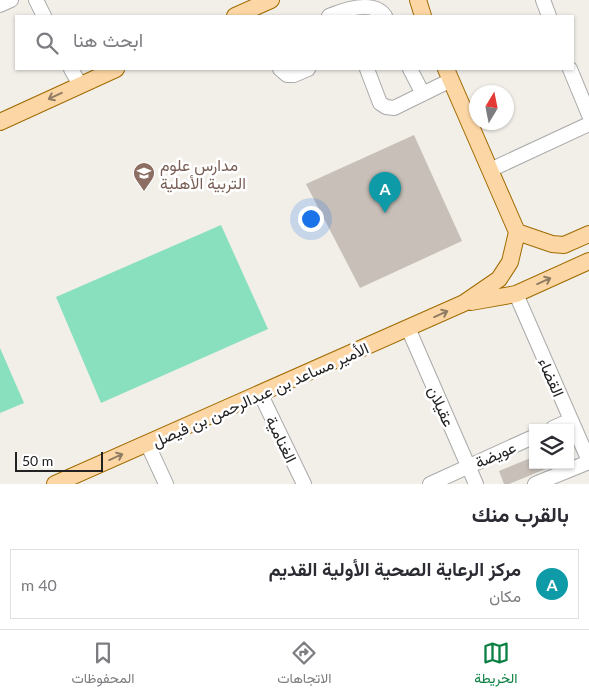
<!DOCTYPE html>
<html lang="ar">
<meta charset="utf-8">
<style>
body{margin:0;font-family:Lato,Vazirmatn,sans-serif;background:#f7f7f7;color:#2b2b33;direction:rtl}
.controls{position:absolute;right:15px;bottom:15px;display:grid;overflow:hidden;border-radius:0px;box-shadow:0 1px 4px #0004}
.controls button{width:45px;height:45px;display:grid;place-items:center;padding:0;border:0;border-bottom:1px solid #e1e1e2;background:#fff;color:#2b2b33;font:25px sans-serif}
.compass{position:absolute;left:469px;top:85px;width:45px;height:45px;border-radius:50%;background:#fff;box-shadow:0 1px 4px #0004;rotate:10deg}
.scale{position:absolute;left:15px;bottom:12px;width:88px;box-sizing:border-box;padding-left:5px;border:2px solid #222;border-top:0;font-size:14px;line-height:18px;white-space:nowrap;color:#222;-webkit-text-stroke:4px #fff;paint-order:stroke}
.you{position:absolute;left:310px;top:218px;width:18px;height:18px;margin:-12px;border:4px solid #fff;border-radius:50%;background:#1a73e8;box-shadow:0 0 0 8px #1a73e833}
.badge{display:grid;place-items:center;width:32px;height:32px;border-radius:50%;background:#0b8043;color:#fff;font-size:16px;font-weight:700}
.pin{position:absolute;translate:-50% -41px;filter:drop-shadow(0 1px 2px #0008)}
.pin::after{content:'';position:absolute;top:26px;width:18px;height:15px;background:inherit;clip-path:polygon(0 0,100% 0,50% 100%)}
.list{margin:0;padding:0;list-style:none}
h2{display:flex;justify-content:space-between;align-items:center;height:65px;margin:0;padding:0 20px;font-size:21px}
h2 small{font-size:16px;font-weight:400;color:#7c7c81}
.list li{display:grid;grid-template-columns:32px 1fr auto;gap:15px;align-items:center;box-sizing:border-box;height:70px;margin:0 10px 10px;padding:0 10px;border:1px solid #e1e1e2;border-radius:0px}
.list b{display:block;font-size:19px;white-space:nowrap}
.list p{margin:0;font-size:16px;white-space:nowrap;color:#7c7c81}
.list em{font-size:16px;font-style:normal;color:#7c7c81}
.icon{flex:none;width:28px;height:28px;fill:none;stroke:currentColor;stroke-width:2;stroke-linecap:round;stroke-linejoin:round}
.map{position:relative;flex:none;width:589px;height:484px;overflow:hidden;direction:ltr}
.search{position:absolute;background:#fff;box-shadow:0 1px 4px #0004;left:15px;right:15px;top:15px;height:55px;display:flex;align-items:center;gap:12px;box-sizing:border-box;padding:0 18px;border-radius:0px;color:#7c7c81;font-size:19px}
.sheet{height:145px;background:#fff}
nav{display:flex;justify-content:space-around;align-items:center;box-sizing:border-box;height:70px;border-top:1px solid #e1e1e2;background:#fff;font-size:14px;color:#7c7c81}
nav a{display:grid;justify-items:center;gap:2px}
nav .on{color:#0b8043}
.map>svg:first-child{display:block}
.pitch{fill:#88e0be}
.building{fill:#c7bfb8}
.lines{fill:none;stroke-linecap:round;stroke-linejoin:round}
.minor-casing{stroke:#a9a9a9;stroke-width:16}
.major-casing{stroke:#a06b00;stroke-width:18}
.minor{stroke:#fff;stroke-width:14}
.major{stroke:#fcd6a4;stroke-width:16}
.oneway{stroke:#8f7c63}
.labels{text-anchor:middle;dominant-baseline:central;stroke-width:5;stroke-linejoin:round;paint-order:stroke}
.education-label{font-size:16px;fill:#785e54;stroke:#fff;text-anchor:start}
.street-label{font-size:16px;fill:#222;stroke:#fff}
</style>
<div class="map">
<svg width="589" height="484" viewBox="0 0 589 484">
<rect width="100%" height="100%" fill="#f2efe9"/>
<path class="pitch" d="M221,225L268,329L101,403L56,297Z
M0,348L24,403L0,413Z"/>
<path class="building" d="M414,135L462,241L360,288L306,184Z
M533,457V465H547L548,468L509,484H504L499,471Z"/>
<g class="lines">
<g class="minor-casing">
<path id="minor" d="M36,0L44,16
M543,0L549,16
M0,5L11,0
M329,16C346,9 374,0 385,16
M71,69L80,85
M280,69L287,75H294L308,69
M367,69L380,103L386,107L394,108L451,80
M410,69L423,94
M570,69L589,115
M490,170L589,124
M516,294L589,461
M408,328L476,484
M260,393L304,484
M553,428L571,420
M147,443L166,484
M430,484L533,437
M535,484L589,462"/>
</g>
<g class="major-casing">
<path id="major" d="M418,0L423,16
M235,16L271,0
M446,69L517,232
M0,122L116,69
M517,232L552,244L564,245L589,234
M471,302L516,294L589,261
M55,484L464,303L499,279L510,262L517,232"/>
</g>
<use href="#minor" class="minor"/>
<use href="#major" class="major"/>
</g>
<defs><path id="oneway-shaft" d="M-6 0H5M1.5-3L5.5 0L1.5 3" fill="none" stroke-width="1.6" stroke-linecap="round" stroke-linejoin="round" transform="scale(1.25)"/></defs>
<g class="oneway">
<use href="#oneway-shaft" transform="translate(55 96) rotate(155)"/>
<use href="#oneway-shaft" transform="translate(544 281) rotate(-24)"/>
<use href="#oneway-shaft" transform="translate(441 314) rotate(-24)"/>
<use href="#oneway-shaft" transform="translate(116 457) rotate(-24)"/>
</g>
<defs>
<g id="school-pin" transform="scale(1.125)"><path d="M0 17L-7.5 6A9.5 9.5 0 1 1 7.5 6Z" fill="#8d6e63" stroke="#fff"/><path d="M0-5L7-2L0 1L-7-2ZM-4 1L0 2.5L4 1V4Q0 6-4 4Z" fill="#fff"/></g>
</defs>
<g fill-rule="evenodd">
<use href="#school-pin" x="144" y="173"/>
</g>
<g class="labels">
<g class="education-label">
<text x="160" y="164">مدارس علوم<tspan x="160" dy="18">التربية الأهلية</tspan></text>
</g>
<g class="street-label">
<text transform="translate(552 377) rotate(66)">القضاء</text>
<text transform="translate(260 394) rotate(-24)">الأمير مساعد بن عبدالرحمن بن فيصل</text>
<text transform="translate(442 406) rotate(66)">عقيلان</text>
<text transform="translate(282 439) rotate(64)">الغنامية</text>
<text transform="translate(495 454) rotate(-24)">عويضة</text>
</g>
</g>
</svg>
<div class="controls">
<button><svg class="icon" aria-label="layers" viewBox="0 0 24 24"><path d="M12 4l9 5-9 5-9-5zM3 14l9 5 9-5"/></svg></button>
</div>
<svg class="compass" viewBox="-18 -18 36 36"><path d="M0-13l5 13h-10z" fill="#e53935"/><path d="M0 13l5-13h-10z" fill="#7c7c81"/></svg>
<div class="scale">50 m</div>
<div class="you"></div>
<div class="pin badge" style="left:385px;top:213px;background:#0f9aa8">A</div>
<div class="search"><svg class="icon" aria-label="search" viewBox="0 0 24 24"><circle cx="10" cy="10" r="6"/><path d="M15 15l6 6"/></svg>ابحث هنا</div>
</div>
<section class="sheet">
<h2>بالقرب منك<small></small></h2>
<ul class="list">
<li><span class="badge" style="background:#0f9aa8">A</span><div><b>مركز الرعاية الصحية الأولية القديم</b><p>مكان</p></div><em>40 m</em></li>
</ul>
</section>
<nav>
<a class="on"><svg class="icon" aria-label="map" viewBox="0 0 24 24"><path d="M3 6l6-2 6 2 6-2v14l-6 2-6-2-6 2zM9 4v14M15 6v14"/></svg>الخريطة</a>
<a><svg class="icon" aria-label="directions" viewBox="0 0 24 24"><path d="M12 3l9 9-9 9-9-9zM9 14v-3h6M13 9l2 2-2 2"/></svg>الاتجاهات</a>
<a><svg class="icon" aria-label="saved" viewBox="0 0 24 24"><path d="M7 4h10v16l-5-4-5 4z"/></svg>المحفوظات</a>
</nav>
